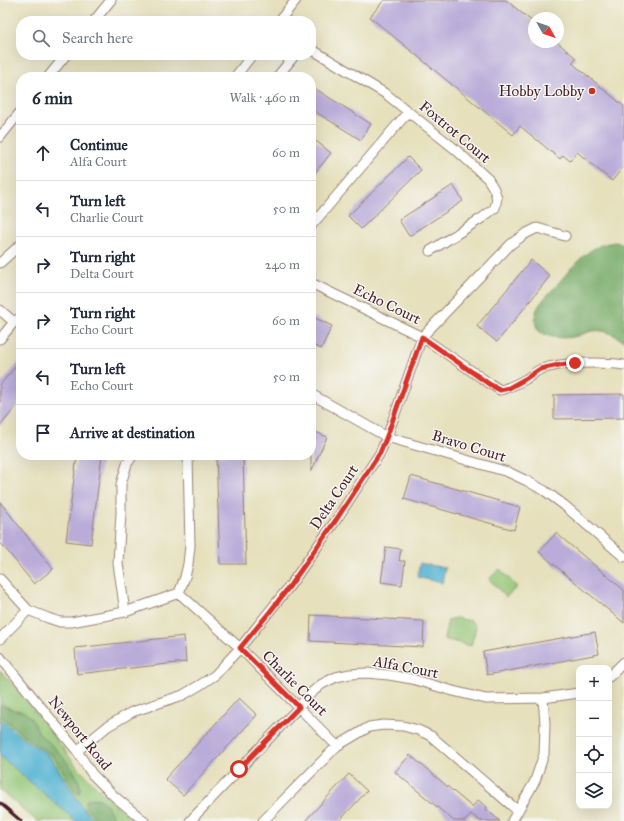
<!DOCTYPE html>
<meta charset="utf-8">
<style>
body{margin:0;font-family:"IM FELL Great Primer",serif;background:#f6f6f7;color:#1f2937}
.controls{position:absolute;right:12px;bottom:12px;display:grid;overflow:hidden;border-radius:8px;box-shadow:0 4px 16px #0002}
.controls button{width:36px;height:36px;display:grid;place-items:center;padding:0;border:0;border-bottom:1px solid #e0e1e3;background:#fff;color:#1f2937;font:20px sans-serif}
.compass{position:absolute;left:528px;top:12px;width:36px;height:36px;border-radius:50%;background:#fff;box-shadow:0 4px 16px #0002;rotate:130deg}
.stop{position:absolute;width:12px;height:12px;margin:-9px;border:3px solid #d93025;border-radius:50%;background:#fff}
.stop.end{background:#d93025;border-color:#fff;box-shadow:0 1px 4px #0008}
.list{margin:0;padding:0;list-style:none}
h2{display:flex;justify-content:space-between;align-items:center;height:52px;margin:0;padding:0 16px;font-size:17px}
h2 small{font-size:13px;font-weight:400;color:#747a83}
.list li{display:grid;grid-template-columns:26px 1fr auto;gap:12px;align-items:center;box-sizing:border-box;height:56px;padding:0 16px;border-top:1px solid #e0e1e3}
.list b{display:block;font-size:15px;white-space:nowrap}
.list p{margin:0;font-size:13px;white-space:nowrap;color:#747a83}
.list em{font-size:13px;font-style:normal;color:#747a83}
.icon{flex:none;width:22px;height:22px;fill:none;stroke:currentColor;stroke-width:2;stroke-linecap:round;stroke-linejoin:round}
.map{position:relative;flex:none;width:624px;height:821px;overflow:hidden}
.search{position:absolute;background:#fff;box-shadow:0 4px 16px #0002;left:16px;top:16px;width:300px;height:44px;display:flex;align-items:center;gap:10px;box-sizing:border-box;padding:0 14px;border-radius:16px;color:#747a83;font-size:15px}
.panel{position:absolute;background:#fff;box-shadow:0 4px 16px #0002;left:16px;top:72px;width:300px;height:388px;border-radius:16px}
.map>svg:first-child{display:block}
.green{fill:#95c676;stroke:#707250}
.forest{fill:#78ab67;stroke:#616549}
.water{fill:#53b3d2;stroke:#4e697e}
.building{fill:#b9acd9}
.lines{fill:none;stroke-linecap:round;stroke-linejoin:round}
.street-casing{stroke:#988074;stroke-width:11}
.street{stroke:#fff;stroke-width:9}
.rail{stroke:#4a1f2b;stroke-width:3}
.route{stroke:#d93025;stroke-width:5}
.poi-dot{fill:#c8321e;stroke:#f6f6f2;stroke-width:1.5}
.labels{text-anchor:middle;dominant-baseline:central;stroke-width:3;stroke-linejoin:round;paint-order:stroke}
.poi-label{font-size:15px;fill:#4a1f2b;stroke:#f6f6f2;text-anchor:end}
.street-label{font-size:15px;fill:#4a1f2b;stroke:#f6f6f2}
</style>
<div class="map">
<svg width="624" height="821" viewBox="0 0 624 821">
<rect width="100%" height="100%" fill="#f6f6f2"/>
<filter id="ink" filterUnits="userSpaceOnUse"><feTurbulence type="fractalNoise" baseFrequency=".025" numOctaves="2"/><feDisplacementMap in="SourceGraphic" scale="8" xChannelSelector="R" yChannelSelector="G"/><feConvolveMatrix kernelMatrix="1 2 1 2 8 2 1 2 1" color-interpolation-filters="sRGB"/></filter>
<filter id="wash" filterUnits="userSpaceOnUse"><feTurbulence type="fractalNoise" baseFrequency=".012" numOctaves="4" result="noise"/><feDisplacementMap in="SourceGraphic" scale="16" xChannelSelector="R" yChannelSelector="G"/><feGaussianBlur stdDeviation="0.9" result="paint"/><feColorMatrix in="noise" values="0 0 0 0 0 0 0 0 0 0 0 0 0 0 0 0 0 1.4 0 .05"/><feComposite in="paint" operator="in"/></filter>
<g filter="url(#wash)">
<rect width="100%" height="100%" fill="#e6e0bc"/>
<path class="green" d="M500,569L517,587L506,597L489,579Z
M456,618L471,621L476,627L471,646L444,639L448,620Z
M0,670L45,724L77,767L111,801L134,821H37L0,790Z"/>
<path class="forest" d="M616,242L624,245V341C617,337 610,332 602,331C590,329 584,335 573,337C563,339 545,338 538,330C535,325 534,318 536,312C539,302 549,294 556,286C568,272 579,257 595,248C602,244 608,243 616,242Z
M3,705C6,706 8,708 11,709C16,711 22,710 26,713C33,719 35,727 40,734C44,739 50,742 54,747C65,759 77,772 81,788L79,793H77L75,792L65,774L54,757L46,751L29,740L1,716L0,715V706Z
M88,799C108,795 106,810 117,821H99L86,808L85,803Z"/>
<path class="water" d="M420,563L445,568L442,583L417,577Z
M0,719L25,740L46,753L53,761L79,802L85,811L97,821H76L0,756Z"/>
<g id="blocks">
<path class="building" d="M384,0H506L534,23V42H557L576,58L572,63L624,106V166L612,181L577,152L570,161L563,155L560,159L520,126L513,135L370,17Z
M311,86L371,124L361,140L311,109Z
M316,141L331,153L311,178V147Z
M408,157L421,170L361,229L348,216Z
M453,185L463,201L409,236L399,220Z
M531,260L550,276L497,342L477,326Z
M311,316L332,326L321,349L311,344Z
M21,360V401L0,426V385Z
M624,394V418L554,419V395Z
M311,430L327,437L311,472Z
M77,455H102L91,544L66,541Z
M216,455H243L246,564H220Z
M411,476L520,507L514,530L404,499Z
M0,502L53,569L34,584L0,542Z
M556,533L624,590V623L539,552Z
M386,547L401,549L399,561H405L402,585L381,582Z
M311,615L424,621L423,647L310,641Z
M595,632L599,654L487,675L483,652Z
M184,636L186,662L77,674L75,648Z
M239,698L257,715L183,795L165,779Z
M410,755L472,807L478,800L487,807L486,809L500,821H480L471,814L465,821H454L395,772Z
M349,774L367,791L339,821H305Z"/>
</g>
</g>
<g filter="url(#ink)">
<use href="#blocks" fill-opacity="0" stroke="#988074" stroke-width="1"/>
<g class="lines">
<g class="street-casing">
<path id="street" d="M94,21L111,0
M279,21L296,0
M311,49L386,94L455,149L488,179L494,189L497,198L495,208L482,218L430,251
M48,77L66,55
M235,77L252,55
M277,77L295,55
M0,137L21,111
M311,226L408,112
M0,263L21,244
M311,283L422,337L489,383L500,390C509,388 517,384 526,379C531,376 536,371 541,369C562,362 602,362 624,365
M0,310L14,322
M0,339L14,322L21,317
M311,394L387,437L508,472L527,481L545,491L564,505L624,557
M0,579L28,610L48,618L60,622H71L125,612L179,593L185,577L188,564L190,546L188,455
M179,593L240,648L337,746
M125,612L118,563L121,513V484L127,464L133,455
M0,639L28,610
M0,657L77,751L92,774L114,796L144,821
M609,677L624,662
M77,751L108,726L132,712L183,695L200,685L215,675L240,648L289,587L336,520L380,453L387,437L422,337L511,244L525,234L537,228L565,236
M190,821L299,707L311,693L322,684L336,677L350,674L366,673L389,675L412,679L453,691L486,699L543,698L579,693
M263,821L337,746L369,727L383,725L403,726L418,730L431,736L518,811
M512,821L535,781L544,754L545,724L543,698"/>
</g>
<use href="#street" class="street"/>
<path class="rail" d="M0,803L21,821"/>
</g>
</g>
<g class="lines" filter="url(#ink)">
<path class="route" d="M239,769L299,707L240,648L269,613L289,587L336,520L380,453L387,436L422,337L489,384L500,390L509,388L525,379L540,369L559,365L575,363"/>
</g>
<circle class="poi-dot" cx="592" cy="91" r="4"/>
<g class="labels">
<g class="poi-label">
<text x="584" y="91">Hobby Lobby</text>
</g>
<g class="street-label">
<text transform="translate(455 132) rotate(40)">Foxtrot Court</text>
<text transform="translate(387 304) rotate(26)">Echo Court</text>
<text transform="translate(469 446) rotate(17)">Bravo Court</text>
<text transform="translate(334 497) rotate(-56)">Delta Court</text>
<text transform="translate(406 667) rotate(11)">Alfa Court</text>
<text transform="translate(295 683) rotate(45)">Charlie Court</text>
<text transform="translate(80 733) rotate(51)">Newport Road</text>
</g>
</g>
</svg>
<div class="controls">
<button>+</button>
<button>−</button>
<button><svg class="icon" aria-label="locate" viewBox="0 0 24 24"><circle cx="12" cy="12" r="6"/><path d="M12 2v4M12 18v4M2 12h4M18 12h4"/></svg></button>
<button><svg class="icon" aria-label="layers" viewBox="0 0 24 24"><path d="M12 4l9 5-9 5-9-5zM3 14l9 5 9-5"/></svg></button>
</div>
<svg class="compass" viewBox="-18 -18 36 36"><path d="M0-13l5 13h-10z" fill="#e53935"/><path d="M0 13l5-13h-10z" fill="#747a83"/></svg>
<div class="stop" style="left:239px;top:769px"></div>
<div class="stop end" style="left:575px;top:363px"></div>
<div class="search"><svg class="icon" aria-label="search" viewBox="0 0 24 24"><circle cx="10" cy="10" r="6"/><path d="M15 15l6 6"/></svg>Search here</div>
<section class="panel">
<h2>6 min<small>Walk · 460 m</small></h2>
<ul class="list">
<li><svg class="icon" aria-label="ahead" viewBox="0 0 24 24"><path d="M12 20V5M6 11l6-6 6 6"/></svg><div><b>Continue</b><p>Alfa Court</p></div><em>60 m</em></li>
<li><svg class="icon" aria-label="left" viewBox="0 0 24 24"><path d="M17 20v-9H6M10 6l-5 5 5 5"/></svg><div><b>Turn left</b><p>Charlie Court</p></div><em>50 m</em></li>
<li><svg class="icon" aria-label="right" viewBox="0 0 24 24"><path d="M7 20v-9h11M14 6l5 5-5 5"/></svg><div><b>Turn right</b><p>Delta Court</p></div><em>240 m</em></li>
<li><svg class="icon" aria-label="right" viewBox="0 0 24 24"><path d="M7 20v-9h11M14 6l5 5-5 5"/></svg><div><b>Turn right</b><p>Echo Court</p></div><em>60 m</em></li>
<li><svg class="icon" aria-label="left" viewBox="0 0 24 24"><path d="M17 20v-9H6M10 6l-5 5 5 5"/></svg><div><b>Turn left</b><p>Echo Court</p></div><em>50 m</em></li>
<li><svg class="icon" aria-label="arrive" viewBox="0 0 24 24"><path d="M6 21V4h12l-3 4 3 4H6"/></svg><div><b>Arrive at destination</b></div></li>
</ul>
</section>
</div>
